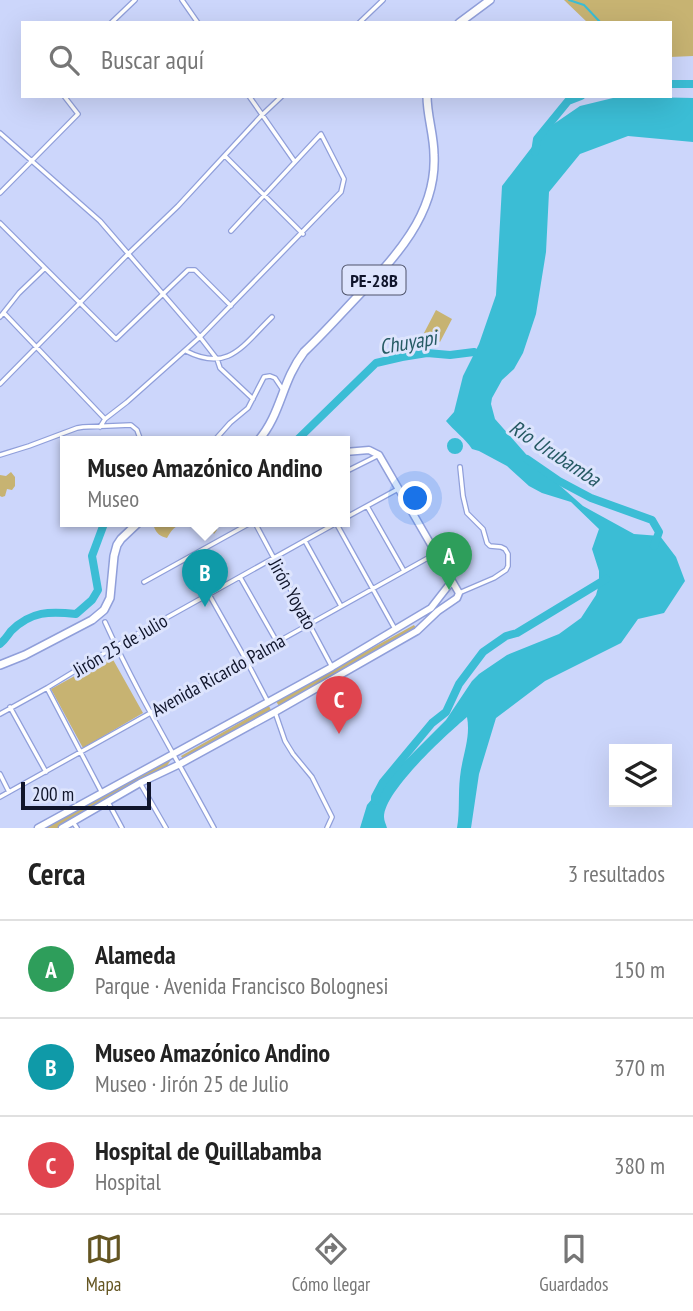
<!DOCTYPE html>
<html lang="es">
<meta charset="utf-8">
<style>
body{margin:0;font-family:"PT Sans Narrow",sans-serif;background:#f6f6f6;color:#222}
.controls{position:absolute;right:21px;bottom:21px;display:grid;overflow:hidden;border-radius:0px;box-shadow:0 7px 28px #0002}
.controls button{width:63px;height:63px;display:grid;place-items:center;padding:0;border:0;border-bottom:2px solid #e0e0e0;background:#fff;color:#222;font:35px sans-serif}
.scale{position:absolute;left:21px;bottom:18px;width:130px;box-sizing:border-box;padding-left:7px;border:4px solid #10152b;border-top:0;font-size:19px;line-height:24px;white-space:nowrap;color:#10152b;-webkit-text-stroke:5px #dde4fd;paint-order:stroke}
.you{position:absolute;left:416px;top:499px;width:24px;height:24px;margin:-18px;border:5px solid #fff;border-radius:50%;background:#1a73e8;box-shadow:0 0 0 10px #1a73e833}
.badge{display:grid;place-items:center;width:46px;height:46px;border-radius:50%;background:#645522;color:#fff;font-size:23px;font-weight:700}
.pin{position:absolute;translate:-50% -58px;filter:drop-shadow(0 2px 4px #0008)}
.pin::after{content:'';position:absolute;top:37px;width:24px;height:21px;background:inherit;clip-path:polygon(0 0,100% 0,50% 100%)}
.popup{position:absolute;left:60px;top:436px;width:290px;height:91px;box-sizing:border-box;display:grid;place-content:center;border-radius:0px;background:#fff;filter:drop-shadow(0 2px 5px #0005);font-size:23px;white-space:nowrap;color:#767676}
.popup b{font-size:26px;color:#222}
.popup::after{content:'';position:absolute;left:50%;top:100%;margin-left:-14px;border:14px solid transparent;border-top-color:#fff}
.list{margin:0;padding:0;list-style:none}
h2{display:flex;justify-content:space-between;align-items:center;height:91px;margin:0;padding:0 28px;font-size:30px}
h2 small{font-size:23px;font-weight:400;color:#767676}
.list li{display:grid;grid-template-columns:46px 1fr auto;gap:21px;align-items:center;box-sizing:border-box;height:98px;padding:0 28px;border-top:2px solid #e0e0e0}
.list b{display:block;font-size:26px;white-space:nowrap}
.list p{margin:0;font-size:23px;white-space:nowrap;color:#767676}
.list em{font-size:23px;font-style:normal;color:#767676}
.icon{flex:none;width:38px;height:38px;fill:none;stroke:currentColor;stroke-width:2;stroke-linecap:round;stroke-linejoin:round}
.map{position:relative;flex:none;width:693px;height:828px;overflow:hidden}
.search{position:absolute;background:#fff;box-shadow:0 7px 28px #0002;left:21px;right:21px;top:21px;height:77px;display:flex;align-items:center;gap:18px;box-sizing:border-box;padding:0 24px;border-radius:0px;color:#767676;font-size:26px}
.sheet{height:385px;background:#fff}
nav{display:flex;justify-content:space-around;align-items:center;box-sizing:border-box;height:98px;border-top:2px solid #e0e0e0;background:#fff;font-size:19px;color:#767676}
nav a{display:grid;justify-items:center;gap:4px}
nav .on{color:#645522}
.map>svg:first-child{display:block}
.green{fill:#c7b372}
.water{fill:#3bbdd5}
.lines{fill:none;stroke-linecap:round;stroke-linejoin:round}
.stream{stroke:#3bbdd5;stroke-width:2}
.river{stroke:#3bbdd5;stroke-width:8}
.street-casing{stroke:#909fda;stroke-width:6}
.primary-casing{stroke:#909fda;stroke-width:9}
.highway-casing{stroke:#909fda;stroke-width:10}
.street{stroke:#fff;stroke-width:3.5}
.primary{stroke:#fff;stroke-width:6}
.highway{stroke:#fff;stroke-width:7}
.labels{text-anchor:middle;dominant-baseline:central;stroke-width:6;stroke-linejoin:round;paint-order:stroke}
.shield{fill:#dde4fd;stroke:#4e536a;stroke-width:2}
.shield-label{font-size:18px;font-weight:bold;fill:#10152b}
.street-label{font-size:19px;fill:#10152b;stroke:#dde4fd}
.water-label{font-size:21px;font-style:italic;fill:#265a64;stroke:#dde4fd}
</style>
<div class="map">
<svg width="693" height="828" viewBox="0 0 693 828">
<rect width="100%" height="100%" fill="#ccd6fb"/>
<path class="green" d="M564,0H693V56L670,57V23H588Z
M436,310L452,319L440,342L424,333Z
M11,472L15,477V486L12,490L7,489L5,496L2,497L0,496V475L6,476Z
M158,521H217L219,523L216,528L217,530L214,534L209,527L193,528L191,523C178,523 173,527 167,538C160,536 157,534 154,527Z
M414,625L418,631L280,708L276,701Z
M111,656L143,713L83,748L51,689Z
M269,706L272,712L184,761L181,756Z
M164,758H172L165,769L62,828H46L133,774Z"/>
<path class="water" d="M645,97L693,98V142L628,136L580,154L549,192L546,252L536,314L523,353L514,369L502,380L492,398L491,404L495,419L532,461L583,506L634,534L660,536L676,557L685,581L664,613L638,619L621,643L545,681L496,718L479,774L471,828H457C460,811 458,794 460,777C462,756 471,738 467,717C447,734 384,791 384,817C384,821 386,824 387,828H360L367,805L396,770L446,720L472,681L479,674L507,655L559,634L581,618L596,595L599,584V571L592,549L599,529L571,502L542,493L529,486L507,466L479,451L472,449C465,438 454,431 446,421L454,412L463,376L479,344L496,295L502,186L545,130L580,106L613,98Z
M447 446a8 8 0 1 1 16 0a8 8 0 1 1-16 0Z"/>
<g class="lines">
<path class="stream" d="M569,0L584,5L601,23"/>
<path class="river" d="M670,84H693
M535,152L537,139L568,101L581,96
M296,441L376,363L402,357L427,353L450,355L474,352
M527,459L559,481L591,498L652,520L659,532L654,546
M0,644C5,640 7,636 11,631C31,611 50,611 76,614L92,600L98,590L92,556L105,521
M375,801V797L383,782L432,723L446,712L459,684L483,652L506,636L517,633L606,579"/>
<g class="street-casing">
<path id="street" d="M182,0L198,23
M111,23L135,0
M359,23L383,0
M0,133L100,221L200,337L217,359L220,368L253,399
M225,156L303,234
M0,193L78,114L64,96
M0,223L116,339L188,270H195L231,306
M231,231L295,162L249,96
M4,313L104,418
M0,317L19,293L45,268
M186,351C229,373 243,345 272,317
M0,384L128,254L178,206L262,115L282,96
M100,427L105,419L127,402L200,337L341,192L344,179L321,134L295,162
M214,441L230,423L248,408L264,377L270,376L275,378L283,390
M0,455L29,446L77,428L83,427L131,425L137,430L141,441
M345,472L377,456
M367,506L404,571
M345,518L398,489
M254,521L332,667
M335,521L395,629
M305,541L341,606
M189,559L246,660L268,702
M240,577L277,642
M144,582L254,521
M459,593L494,578L506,570L508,566V554L505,549L501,547L490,546L487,543L483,529L467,513L463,496L460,467
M105,622C137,693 177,759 214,828
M47,688L102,793
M10,707L46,772
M275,712L285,741L293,754L312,777L332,817L327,828
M0,714L47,688L116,646L340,521
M0,774L9,792
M140,783L166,828
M0,797L435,554
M108,802L122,828
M73,822L77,828"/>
</g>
<g class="primary-casing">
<path id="primary" d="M38,828L332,667L431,608L452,581
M62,828L140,783L180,764L275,712L417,631L438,611L457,598L459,593L379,455L369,450L345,452"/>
</g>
<g class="highway-casing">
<path id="highway" d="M459,23L490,0
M258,441C282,413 281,382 304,352C322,335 339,316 356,298C394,259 437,214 434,155C434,135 427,116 427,96
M0,665L25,655L92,620L104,610L110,598L114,556L117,545L121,539L140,521"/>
</g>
<use href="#street" class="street"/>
<use href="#primary" class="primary"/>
<use href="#highway" class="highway"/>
</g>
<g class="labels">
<rect class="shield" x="342.5" y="265.5" width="63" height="29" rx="5"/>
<g class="shield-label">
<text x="374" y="280">PE-28B</text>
</g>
<g class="street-label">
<text transform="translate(293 594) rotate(61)">Jirón Yoyato</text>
<text transform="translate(120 645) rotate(-30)">Jirón 25 de Julio</text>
<text transform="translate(218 675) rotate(-29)">Avenida Ricardo Palma</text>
</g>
<g class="water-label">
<text transform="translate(408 342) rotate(-10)">Chuyapi</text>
<text transform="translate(555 453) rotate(33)">Río Urubamba</text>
</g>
</g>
</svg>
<div class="controls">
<button><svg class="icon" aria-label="layers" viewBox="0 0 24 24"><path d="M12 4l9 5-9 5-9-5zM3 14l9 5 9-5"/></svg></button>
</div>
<div class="scale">200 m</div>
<div class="you"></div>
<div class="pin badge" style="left:449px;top:590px;background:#2e9e5b">A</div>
<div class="pin badge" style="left:205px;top:607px;background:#0f9aa8">B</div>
<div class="popup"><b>Museo Amazónico Andino</b>Museo</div>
<div class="pin badge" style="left:339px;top:734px;background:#e0444e">C</div>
<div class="search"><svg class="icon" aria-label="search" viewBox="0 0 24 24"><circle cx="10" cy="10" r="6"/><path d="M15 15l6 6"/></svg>Buscar aquí</div>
</div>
<section class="sheet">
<h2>Cerca<small>3 resultados</small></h2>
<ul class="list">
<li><span class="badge" style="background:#2e9e5b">A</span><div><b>Alameda</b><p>Parque · Avenida Francisco Bolognesi</p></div><em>150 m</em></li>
<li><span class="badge" style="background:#0f9aa8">B</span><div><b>Museo Amazónico Andino</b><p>Museo · Jirón 25 de Julio</p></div><em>370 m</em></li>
<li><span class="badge" style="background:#e0444e">C</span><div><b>Hospital de Quillabamba</b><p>Hospital</p></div><em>380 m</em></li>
</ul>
</section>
<nav>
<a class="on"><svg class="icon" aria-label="map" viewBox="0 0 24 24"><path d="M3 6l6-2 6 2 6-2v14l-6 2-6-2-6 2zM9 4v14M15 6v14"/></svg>Mapa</a>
<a><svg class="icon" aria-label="directions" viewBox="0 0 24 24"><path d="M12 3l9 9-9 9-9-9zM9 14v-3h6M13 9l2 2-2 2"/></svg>Cómo llegar</a>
<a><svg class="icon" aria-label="saved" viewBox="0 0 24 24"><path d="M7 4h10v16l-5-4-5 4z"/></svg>Guardados</a>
</nav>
